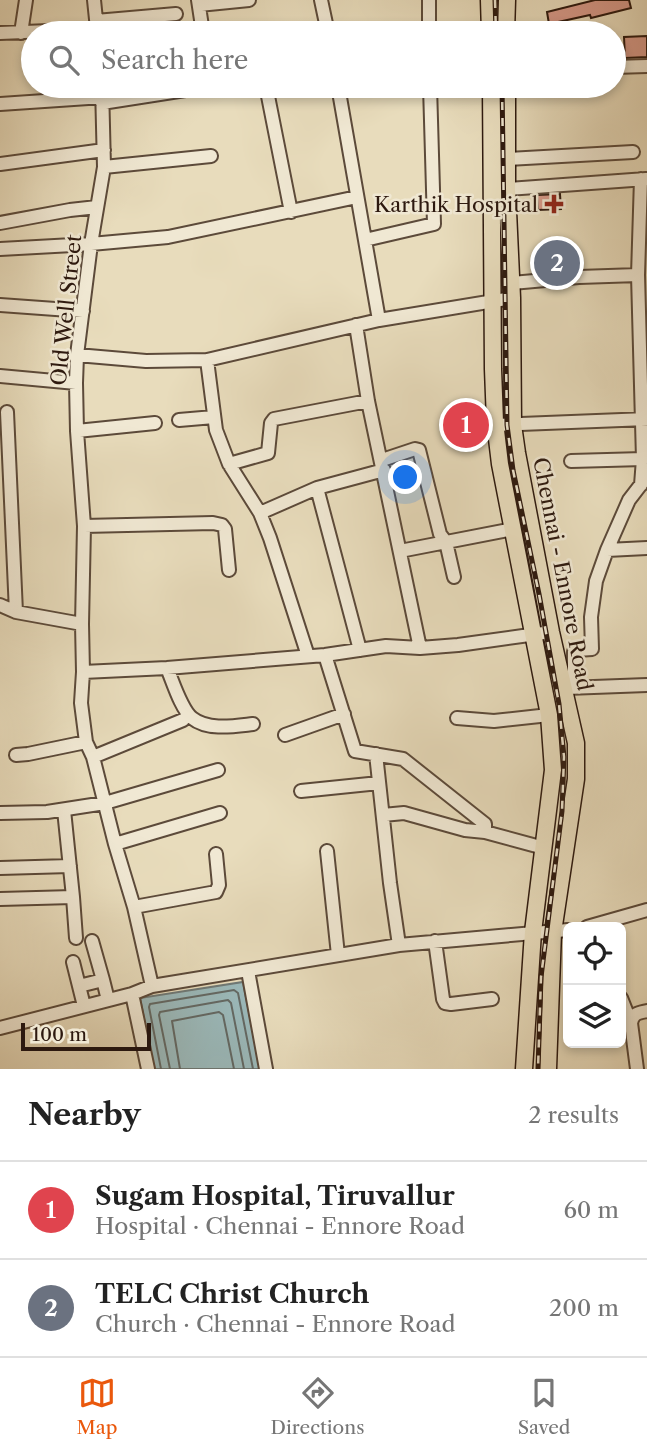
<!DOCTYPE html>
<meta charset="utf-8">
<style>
body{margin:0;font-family:"Libre Caslon Text",serif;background:#f6f6f6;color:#222}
.controls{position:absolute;right:21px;bottom:21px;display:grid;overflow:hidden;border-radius:10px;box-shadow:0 4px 10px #0003}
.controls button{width:63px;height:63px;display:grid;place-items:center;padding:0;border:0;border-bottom:2px solid #e0e0e0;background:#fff;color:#222;font:35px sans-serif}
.scale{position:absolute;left:21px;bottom:18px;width:130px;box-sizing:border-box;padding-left:7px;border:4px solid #2d190f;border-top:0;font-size:19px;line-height:24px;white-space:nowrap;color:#2d190f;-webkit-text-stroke:5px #f0e8d3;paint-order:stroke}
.you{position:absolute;left:406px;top:478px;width:24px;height:24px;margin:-18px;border:5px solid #fff;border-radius:50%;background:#1a73e8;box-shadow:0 0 0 10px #1a73e833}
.badge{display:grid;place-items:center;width:46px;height:46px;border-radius:50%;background:#ea580c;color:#fff;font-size:23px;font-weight:700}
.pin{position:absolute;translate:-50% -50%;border:4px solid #fff;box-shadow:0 2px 7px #0006}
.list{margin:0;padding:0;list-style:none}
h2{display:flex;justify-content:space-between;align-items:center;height:91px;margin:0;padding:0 28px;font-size:30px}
h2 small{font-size:23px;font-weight:400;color:#767676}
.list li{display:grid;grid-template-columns:46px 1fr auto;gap:21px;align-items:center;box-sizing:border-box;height:98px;padding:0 28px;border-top:2px solid #e0e0e0}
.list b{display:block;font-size:26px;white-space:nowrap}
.list p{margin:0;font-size:23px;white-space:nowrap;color:#767676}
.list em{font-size:23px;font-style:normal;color:#767676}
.icon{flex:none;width:38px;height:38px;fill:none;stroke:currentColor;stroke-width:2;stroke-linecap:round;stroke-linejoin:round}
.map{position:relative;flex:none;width:647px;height:1069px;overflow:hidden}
.search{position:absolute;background:#fff;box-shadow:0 4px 10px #0003;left:21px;right:21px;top:21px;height:77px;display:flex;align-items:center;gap:18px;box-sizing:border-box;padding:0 24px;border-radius:38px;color:#767676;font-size:26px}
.sheet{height:287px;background:#fff}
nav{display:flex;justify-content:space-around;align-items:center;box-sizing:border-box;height:98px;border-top:2px solid #e0e0e0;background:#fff;font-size:19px;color:#767676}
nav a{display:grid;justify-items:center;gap:4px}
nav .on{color:#ea580c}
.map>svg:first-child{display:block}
.water{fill:#9bb9ba;stroke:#6f7976;stroke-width:2}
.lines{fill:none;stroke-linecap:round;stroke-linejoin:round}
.shore{stroke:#646964;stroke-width:2}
.building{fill:#d79a8a;stroke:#2d190f;stroke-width:2}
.minor-casing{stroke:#5c4a3a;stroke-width:16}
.major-casing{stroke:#2d190f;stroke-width:19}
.minor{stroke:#f0e8d3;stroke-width:12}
.major{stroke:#e8dcbc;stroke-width:16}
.rail-casing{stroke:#2d190f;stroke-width:5}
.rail{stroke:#f0e8d3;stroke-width:2.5;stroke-dasharray:8;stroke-linecap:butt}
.poi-dot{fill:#8f2418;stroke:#f0e8d3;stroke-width:2.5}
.labels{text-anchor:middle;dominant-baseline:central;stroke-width:5;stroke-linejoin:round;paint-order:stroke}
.poi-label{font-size:21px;fill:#2d190f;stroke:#f0e8d3;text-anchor:end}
.street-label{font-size:21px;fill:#2d190f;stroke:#f0e8d3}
</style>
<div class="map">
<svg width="647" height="1069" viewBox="0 0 647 1069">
<rect width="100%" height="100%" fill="#e8dcbc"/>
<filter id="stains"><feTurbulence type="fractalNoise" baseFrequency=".00286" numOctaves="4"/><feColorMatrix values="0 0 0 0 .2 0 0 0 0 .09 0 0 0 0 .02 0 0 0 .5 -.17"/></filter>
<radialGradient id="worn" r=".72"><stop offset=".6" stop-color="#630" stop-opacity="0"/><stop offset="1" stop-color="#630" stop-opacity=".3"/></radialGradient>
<path class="water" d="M243,982L260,1069H154L140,998Z"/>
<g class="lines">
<path class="shore" d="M161,1069L149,1007L150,1004L234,990L238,993L253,1069
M170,1069L159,1015L160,1012L228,1000L231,1003L244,1069
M180,1069L172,1021L219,1012L223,1015L234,1069"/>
</g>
<path class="building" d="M595,0H629L631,8L591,18L590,15L549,24L547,12Z
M647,36V57L625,58L624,37Z
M560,194L561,209L538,210L537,195Z
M580,255L581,268L533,270V257Z
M479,413L481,432L447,437L445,418Z"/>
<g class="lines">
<g class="minor-casing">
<path id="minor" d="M94,0L97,29
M198,0L203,33
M321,0L328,33
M199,5L249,0
M96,21L176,14
M0,33L97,29
M21,33L26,0
M429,33V0
M614,67L647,66
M102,86L104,167L91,244L77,355L76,383L77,431L84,526L82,624L83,672L81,703L86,742L93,757L115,844L134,907L152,986
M266,86L291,212
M338,86L379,320
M102,103L211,86
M0,104L103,97
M507,159L633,152
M0,164L104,150
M104,167L211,156
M507,189L646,179
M0,223L70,210L97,207
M365,240L434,224L430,86
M0,249L91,244L168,237L357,197
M512,283L579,277L638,275
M0,305L83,311
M356,325L368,401L420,648
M77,355L146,361L207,360L379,320L512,298
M207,360L216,430L229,464L260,513L270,538L308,656
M0,376L76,383
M7,412L16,612
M179,420L214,417
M495,425L647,419
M77,431L155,423
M382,460L415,449L419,450L440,534L446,542L454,577
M571,461L643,459
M229,464L268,453L271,423L274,419L368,401
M641,485L643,459L638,275L641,179
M317,488L360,650
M260,513L317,488L384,470
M84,526L213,523L222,525L225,529L229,570
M607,550L647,548
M400,551L513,529
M0,605L16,612L82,624
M325,655L355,751L403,759L485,824V832L544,848
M167,668C173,682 181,709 192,718C208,731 235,726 253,724
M83,672L167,668L325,655L386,646L420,648L458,645L551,632
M574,687V652L577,650L592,649L591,617L596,581L607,550L629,500L646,478
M567,688L647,685
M457,718L494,721L549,715
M285,735L344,714
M376,754L390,883L399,945
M16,755L28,754L86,742
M93,757L183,720
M301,791L379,783
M0,813L47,812L105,803L218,770
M383,815L404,813L465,830L485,832
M115,844L220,813
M327,851L338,955
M0,868L70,866
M73,897L76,938
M0,899L73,897L64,810
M134,907L216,892L219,885L216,854
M587,927L647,910
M92,941L103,980
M435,941L443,999L445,1003L451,1004L492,999
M73,962L79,986
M248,971L266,1069
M132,994L148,1069
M621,998L631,1023
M84,1006L79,986L103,980L108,1000
M0,1028L132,994L152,986L399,945L568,930
M637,1069L631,1023C633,1013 638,1013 647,1011"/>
</g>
<g class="major-casing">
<path id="major" d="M489,0L490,33
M506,33L507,0
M491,86L493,369L495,422L500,464L549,715L553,770L533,932L524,1069
M507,86V189L512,298L513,425L517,453L551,632L576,743V779L553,932L548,1069"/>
</g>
<use href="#minor" class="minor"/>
<use href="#major" class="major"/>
<g class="rail-casing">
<path id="rail" d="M495,0L496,33
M502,86L507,425L513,470L539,594L559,704L564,757L562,811L541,977L538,1069"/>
</g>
<use href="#rail" class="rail"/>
</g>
<path class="poi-dot" d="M550.5 193.5h7v7h7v7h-7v7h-7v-7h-7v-7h7z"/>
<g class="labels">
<g class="poi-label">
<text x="538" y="204">Karthik Hospital</text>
</g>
<g class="street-label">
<text transform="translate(66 310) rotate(-84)">Old Well Street</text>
<text transform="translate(563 574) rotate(79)">Chennai - Ennore Road</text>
</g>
</g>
<rect width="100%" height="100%" filter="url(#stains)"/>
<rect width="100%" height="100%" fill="url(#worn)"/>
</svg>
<div class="controls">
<button><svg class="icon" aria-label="locate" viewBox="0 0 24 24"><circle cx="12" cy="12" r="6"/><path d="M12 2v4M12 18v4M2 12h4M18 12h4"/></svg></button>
<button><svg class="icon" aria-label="layers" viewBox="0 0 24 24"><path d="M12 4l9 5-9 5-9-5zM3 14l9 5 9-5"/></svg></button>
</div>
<div class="scale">100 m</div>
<div class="you"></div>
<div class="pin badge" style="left:466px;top:425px;background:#e0444e">1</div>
<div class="pin badge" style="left:557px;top:263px;background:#6b7280">2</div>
<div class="search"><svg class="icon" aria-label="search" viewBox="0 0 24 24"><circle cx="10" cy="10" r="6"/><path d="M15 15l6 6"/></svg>Search here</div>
</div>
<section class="sheet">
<h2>Nearby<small>2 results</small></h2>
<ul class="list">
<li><span class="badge" style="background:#e0444e">1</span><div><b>Sugam Hospital, Tiruvallur</b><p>Hospital · Chennai - Ennore Road</p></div><em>60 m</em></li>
<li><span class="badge" style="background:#6b7280">2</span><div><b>TELC Christ Church</b><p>Church · Chennai - Ennore Road</p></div><em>200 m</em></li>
</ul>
</section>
<nav>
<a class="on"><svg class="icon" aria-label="map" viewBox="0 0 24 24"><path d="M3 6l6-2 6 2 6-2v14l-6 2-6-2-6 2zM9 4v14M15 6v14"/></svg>Map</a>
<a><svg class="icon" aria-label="directions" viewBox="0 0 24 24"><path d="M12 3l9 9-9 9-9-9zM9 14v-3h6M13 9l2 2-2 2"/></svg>Directions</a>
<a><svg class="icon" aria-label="saved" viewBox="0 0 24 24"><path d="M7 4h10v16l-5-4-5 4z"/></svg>Saved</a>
</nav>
